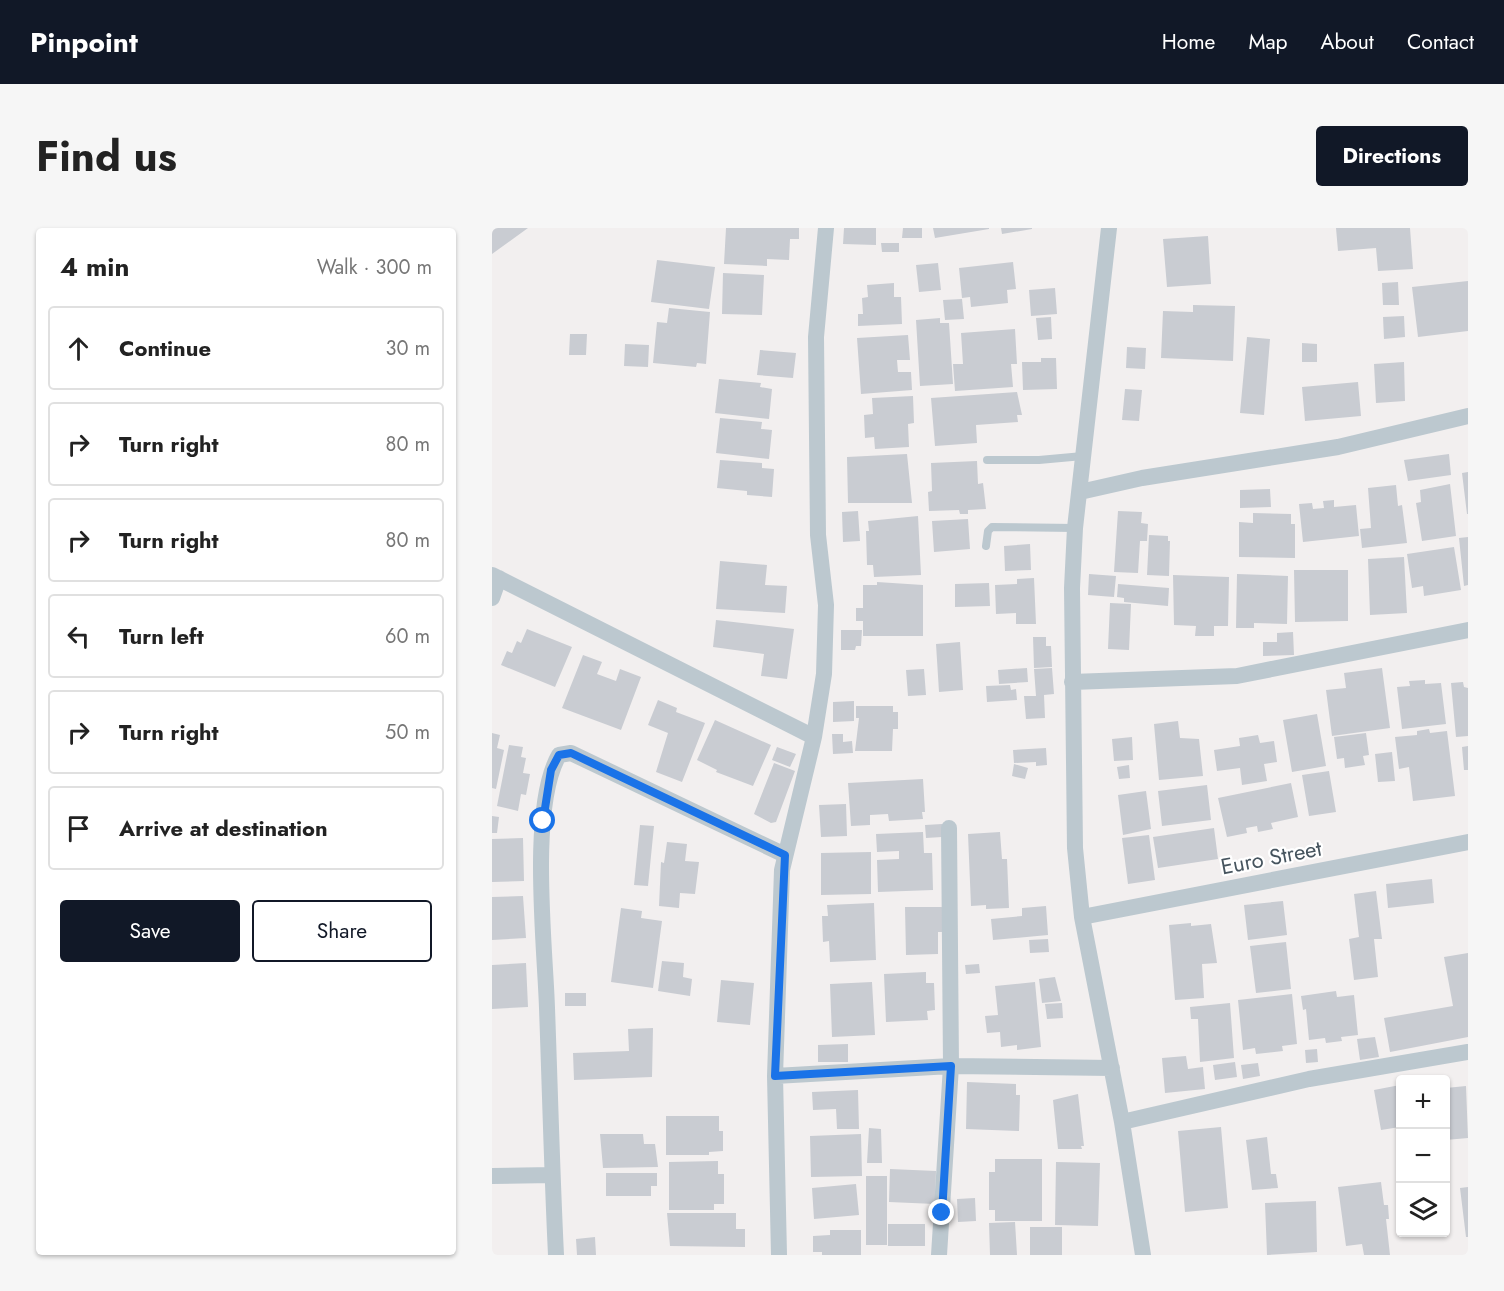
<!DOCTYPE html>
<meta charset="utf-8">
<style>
body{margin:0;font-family:Jost,sans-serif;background:#f6f6f6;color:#222}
.controls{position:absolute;right:18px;bottom:18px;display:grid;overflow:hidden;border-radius:6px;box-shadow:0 2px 4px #0004}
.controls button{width:54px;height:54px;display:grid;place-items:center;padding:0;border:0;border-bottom:2px solid #e0e0e0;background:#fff;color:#222;font:30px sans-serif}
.stop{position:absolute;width:18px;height:18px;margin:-14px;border:4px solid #1a73e8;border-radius:50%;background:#fff}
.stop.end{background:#1a73e8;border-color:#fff;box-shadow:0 2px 6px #0008}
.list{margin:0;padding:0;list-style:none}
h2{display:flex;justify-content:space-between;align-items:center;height:78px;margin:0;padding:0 24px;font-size:26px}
h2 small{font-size:20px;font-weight:400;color:#767676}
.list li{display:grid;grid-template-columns:39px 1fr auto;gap:18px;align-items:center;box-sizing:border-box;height:84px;margin:0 12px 12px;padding:0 12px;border:2px solid #e0e0e0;border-radius:6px}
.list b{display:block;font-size:22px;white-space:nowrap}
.list em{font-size:20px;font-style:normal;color:#767676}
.actions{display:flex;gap:12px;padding:18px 24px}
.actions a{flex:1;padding:14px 0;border:2px solid #111827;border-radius:6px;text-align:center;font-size:21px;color:#111827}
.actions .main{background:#111827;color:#fff}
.icon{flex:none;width:33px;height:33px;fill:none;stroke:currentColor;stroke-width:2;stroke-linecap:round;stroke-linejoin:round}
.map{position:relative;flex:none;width:976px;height:1027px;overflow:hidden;border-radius:6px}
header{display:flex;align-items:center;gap:36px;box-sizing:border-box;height:84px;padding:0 30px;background:#111827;color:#fff}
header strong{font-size:28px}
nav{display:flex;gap:33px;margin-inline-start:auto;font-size:21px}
.intro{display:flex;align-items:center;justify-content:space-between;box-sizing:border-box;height:144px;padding:0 36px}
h1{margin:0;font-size:42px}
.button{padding:15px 27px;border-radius:6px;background:#111827;color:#fff;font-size:21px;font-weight:700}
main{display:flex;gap:36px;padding:0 36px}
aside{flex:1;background:#fff;border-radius:6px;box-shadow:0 2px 4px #0004}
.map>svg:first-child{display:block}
.building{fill:#c9ccd2}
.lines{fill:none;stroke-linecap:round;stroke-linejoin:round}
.service{stroke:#bcc8cf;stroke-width:8}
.minor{stroke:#bcc8cf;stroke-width:16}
.route{stroke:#1a73e8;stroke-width:8}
.labels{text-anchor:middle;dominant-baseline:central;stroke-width:4.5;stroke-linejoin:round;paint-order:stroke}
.street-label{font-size:22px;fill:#46545e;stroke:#fff}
</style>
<header>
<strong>Pinpoint</strong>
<nav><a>Home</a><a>Map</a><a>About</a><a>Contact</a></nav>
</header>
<div class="intro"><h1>Find us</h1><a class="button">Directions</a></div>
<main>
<aside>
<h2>4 min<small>Walk · 300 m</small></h2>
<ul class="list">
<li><svg class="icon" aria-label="ahead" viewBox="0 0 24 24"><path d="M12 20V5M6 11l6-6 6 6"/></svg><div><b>Continue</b></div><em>30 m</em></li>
<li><svg class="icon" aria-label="right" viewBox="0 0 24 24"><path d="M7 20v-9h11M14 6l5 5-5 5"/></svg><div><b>Turn right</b></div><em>80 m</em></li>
<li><svg class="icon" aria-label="right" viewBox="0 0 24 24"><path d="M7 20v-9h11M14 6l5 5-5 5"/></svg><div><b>Turn right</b></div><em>80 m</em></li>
<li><svg class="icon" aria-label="left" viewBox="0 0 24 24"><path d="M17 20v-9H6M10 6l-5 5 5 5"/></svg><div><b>Turn left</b></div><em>60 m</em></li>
<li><svg class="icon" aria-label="right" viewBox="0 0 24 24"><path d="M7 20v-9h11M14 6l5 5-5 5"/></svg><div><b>Turn right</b></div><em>50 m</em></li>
<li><svg class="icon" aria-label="arrive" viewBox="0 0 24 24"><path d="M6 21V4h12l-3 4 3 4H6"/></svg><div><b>Arrive at destination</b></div></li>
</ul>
<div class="actions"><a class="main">Save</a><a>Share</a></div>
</aside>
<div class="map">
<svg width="976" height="1027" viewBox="0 0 976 1027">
<rect width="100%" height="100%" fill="#f2efef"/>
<path class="building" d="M0,0H36L0,26Z
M234,0H307V11H298L297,32L275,31V38L232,36Z
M352,0H384V17L351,16Z
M411,0H430V10H410Z
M441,0H497V1L443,10Z
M509,0H540V1L510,6Z
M844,0H918L921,41L886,43L884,20L846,23Z
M716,8L719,56L675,59L671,11Z
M389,15H407V24H390Z
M165,32L223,39L217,81L159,74Z
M521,34L524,61L515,62L516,75L479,79L478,69L470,70L467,40Z
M446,35L449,62L427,64L424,37Z
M231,45L272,47L270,87L230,86Z
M976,53V103L926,109L920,59Z
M906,54L907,77H891L890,55Z
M402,55V69H409L410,96L366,98V86H371L370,70L376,69L375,57Z
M563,60L565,86L539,88L537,62Z
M470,71L472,91L453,92L451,72Z
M701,77L743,78L741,133L669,130L671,83L701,84Z
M177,80L218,84L214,136L205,135L204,139L161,135L165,94L175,95Z
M912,88L913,109L892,111L891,89Z
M559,89L560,111L546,112L544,90Z
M448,90V95H457L461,156L428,158L424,92Z
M523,101L525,136H519L521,159L463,163L461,136H471L469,105Z
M78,106H95L94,127H77Z
M416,107L418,132H405L406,144H419L420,162L369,166L365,110Z
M755,109L778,111L772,187L748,185Z
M810,115L825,116V134H810Z
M133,116L157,117L156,139L132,138Z
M635,119L654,120L653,141L634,140Z
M268,122L304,125L301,150L265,147Z
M549,130H564L565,161L531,162L530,134H549Z
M912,134L913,173L884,175L882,136Z
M227,151L269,155L268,159L280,161L277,191L223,185Z
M866,154L869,188L813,193L810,159Z
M633,161L650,162L647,193L630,192Z
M525,164L530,187H525L526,194L484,197L485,215L443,218L439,170Z
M421,168L422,195L416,196L417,219L383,221L382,209L373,210L372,187L381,186L380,170Z
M228,190L270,194L269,201L280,202L277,231L224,225Z
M415,226L420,275H356L355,229Z
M957,226L959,247L916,253L912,232Z
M228,232L270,235V240L282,241L280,269L255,267V263L225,260Z
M485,233L486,256L491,255L494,281L476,282V286H468L467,282L437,283L436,264L440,263L439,235Z
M976,244V286H975L970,245Z
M958,256L964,308L930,313L924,275L929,274L928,262Z
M904,257L906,278L910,277L915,315L870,320L868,301L879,300L876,260Z
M778,261L779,279L748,280V262Z
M842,272V279L864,277L867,308L811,314L807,276L820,275L821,281L832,280L831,273Z
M366,283L368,313L351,314L350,284Z
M626,283L650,284L649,295L656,296L655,313H648L646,345L622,344Z
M761,285L799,286V296H803V330L747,329V294L761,295Z
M426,288L429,347L382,349L381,337H375L374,303H377L376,293Z
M476,291L478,321L442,324L440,293Z
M657,307L676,308V313H678L677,348L655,347Z
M976,309V357L972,358L967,310Z
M538,316L539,342L513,343L512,318Z
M962,319L969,362L932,368L931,358L920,360L915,326Z
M912,329L915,385L878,387L876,331Z
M228,333L275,337L273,357L295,358L293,385L224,381Z
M802,342H856V393L803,394Z
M597,346L624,348L622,369L596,367Z
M745,346L796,348L795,396L762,395V400H744Z
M681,347L737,349L736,398H722V408H703L704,398L682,397Z
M542,350L544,396H524V385L504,386L503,357L525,356V351Z
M385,354L431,357V408H371V393H364V380H371V357H385Z
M497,355L498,378L463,379V356Z
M626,356L677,360L676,378L632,374V370L625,369Z
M618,375L639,376L637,422L616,421Z
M224,392L302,401L295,451L269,448L272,426L221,419Z
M35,401L80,419L63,459L9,437L15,423L20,425L25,413L29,415Z
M349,402H370L369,418H364L363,422H349Z
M801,404L802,427L771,428V414H785V405Z
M541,409H554V418H559L560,439L542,440Z
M468,414L471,462L447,464L444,416Z
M91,427L110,434L105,446L124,453L128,441L149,449L129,502L70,480Z
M535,440L536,454L507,456L506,442Z
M560,440L562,466L552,467L553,490L534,491L532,468H544L542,441Z
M890,440L898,500L840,508L834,462L854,460L852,445Z
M432,441L434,467L416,468L414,442Z
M933,452V456L949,455L954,496L910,501L905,459L918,458L917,453Z
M971,454L972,459L976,460V508L964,509L959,455Z
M518,457L519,462L524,461L525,472L495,474L494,458Z
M166,472L185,480L184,484L213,495L190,554L164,544L176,505L156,497Z
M362,473V493L341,494V474Z
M364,478H401V484H406V501H401L400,523H363L367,490H364Z
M825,486L834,538L800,544L791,492Z
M223,492L279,517L261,558L224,544L225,542L205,532Z
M686,493L688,510L707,511L711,548L667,552L662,496Z
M937,501L938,505L955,503L963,568L921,573L917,539L907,541L903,509L925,507V503Z
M0,505L8,507L5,520L12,522L4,561L0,560Z
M874,505L877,527L871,528L873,537L853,540L852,530L845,531L842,509Z
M340,506H351V514L360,513L361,525L341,526Z
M766,507L768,515L782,513L785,534L772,536L775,553L750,557L748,540L725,543L722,522L748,518L747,510Z
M640,509L641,532L622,533L620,511Z
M17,517L31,519L29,529L34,530L31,545L38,546L34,567L29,566L26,583L5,578Z
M976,518V542H972L970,519Z
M285,519L304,526L298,539L280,532Z
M554,520L555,537L544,538V534L522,535L521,522Z
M900,524L903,553L886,554L883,526Z
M282,535L303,543L284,594L279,595L262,586Z
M522,536L536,540L533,551L520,548Z
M637,537L638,550L627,551L625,539Z
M837,543L844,584L817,588L810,547Z
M431,551L433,584H430L431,591L397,593L396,586L378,587V597L359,598L356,555Z
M799,555L806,589L779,595L781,601L766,604L765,598L754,600L755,605L735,609L726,570Z
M715,557L719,592L670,598L666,563Z
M654,563L659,601L631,607L626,567Z
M354,576L355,608L329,609L327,577Z
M0,588L7,589L5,605H0Z
M450,596V609L434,610L433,597Z
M148,597L162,598L156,658L142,657Z
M722,600L726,631L666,640L661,609Z
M431,604L432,625H440L441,662L386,664L385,632L407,631V623L385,624L384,606Z
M508,604L510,631H515L517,680L494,681V677L479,678L476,606Z
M657,607L663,652L636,656L630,610Z
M31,610L32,653L0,654V611Z
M175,614L195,616L193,633L207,634L203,666L188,665L187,680L167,678L169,634L172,635Z
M379,624V666L329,667V625Z
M940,651L942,675L896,680L894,656Z
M884,663L890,711H882L886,749L862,752L857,711L867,709L862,666Z
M31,668L34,710L0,712V669Z
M791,673L795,707L756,712L752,677Z
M382,675L384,732L338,734L337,713L331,714L330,688H336L335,677Z
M554,678L556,707L501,712L499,691L530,688V680Z
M413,679H450V704H446V726L414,727Z
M129,680L150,683L149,690L170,693L161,760L119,754Z
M699,695V698L719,696L725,735L710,736L712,770L683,772L677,697Z
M556,711L557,724L538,725L537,712Z
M794,714L799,761L764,765L758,718Z
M976,725V809L898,824L892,790L961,778L952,729Z
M170,733L192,735L191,749L200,751L198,768L166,763Z
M34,735L36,779L0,781V737Z
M487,736L488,745L474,746L473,737Z
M434,744V755H442L443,782L435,783L436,792L394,794L392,746Z
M563,749L569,773L550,775L547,751Z
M229,752L262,755L258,797L225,794Z
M380,754L383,807L340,809L338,756Z
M543,754L549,819L525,822V817L509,819L508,804L495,805L493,788L506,787L503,758Z
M844,763L845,769L862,767L866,807L849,809L850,813L834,815L833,810L817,812L814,781L811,782L809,768Z
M73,765H94V778H73Z
M800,766L805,816L790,818L791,823L764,826L763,820L751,822L746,772Z
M570,775L571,790L555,791L553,776Z
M738,775L742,830L708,834L706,791H699L698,779Z
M161,800L160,849L82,852L81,825L137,823L136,801Z
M883,809L887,829L868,832L865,811Z
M356,816V834H326V817Z
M825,821L826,834L814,835L813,822Z
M694,828L696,841L711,839L713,861L673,865L670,830Z
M743,834L745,849L723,852L721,837Z
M766,835L768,848L751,851L749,837Z
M475,854L524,856V867H528L527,903L474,901Z
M908,857V899L889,902L882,862Z
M974,858L976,910L954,912V860Z
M366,862L367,901H345L344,881L321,882L320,864Z
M586,866L592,918H589L590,921H566L561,872Z
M174,888H227V903H231V923L217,924V927H174Z
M729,899L736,980L693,984L686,903Z
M377,900L389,901L390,935H375Z
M108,906H151L152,916H163L166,939L111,940Z
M369,906L370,948L319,949L318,908Z
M775,909L779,946H784L786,960L760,962L754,912Z
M503,931H550V993H503V982H497V944H503Z
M226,933V946H232V976H222V982H177V934Z
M564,934L608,935L606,998L563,997Z
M398,941L444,943L443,976L397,974Z
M114,945H165V958H159V968H114Z
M374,948H395V1017H374Z
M889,954L892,977H896L897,991H894L898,1027H872L870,1016L854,1018L846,959Z
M364,956L367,987L322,991L320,960Z
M976,959V1009H974L968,960Z
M483,970L484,993L466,994L465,971Z
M824,973L825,1024L775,1027L773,975Z
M175,985H244V1001H253V1019L178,1018Z
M523,994L525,1027H498L497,995Z
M396,996H433V1018H396Z
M538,999H570V1027H538Z
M338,1002H369V1027H330V1024H321V1008L338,1007Z
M103,1009L104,1027H85L84,1011Z"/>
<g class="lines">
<path class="service" d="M495,232H547L591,228
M494,318L496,303L500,299L583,300"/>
<path class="minor" d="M617,0L583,300L580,360L583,620L590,689L630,894L651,1027
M588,264L650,250L846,219L976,188
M0,347L322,509
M0,370L7,350
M580,454L745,448L976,402
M590,689L976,614
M283,848L459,838L620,840
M630,894L817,851L976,824
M0,948L60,947
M64,1027C60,945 58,863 55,780C53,718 37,579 67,527L79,525L293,627
M287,1027L283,848L290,642L322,509L332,446L334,377L326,307L324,109L334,0
M447,1027L459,838L457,600"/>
</g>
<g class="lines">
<path class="route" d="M51,593L59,542L67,527L79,525L293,627L283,848L459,838L450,985"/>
</g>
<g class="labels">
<g class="street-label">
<text transform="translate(779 629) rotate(-11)">Euro Street</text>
</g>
</g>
</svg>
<div class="controls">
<button>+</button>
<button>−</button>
<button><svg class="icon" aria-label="layers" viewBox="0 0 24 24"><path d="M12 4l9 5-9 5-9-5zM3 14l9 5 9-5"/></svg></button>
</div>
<div class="stop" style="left:51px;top:593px"></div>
<div class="stop end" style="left:450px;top:985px"></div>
</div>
</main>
